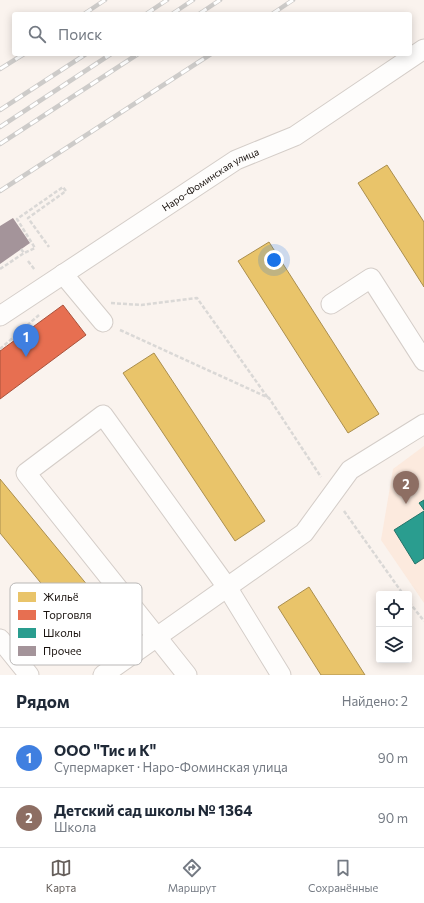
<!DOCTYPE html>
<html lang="ru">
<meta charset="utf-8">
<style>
body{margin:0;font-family:Commissioner,sans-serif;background:#f2f2f3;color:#1f2937}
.controls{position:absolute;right:12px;bottom:12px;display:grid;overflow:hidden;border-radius:4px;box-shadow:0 2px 10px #0003}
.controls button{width:36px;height:36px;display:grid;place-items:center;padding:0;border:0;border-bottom:1px solid #e0e1e3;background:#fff;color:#1f2937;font:20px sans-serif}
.you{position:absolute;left:274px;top:260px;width:14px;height:14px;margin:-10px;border:3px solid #fff;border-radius:50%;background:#1a73e8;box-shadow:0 0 0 6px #1a73e833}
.badge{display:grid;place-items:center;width:26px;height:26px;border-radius:50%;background:#665f5b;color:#fff;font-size:13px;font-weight:700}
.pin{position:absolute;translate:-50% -33px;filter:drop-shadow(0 1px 2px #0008)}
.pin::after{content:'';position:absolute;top:21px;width:14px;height:12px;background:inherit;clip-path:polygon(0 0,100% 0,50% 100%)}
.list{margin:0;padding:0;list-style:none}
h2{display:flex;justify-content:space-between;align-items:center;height:52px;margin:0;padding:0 16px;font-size:17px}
h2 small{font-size:13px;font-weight:400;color:#747a83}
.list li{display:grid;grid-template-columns:26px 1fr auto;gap:12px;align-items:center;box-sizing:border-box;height:60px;padding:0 16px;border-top:1px solid #e0e1e3}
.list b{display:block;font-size:15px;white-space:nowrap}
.list p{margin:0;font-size:13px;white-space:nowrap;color:#747a83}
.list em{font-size:13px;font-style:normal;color:#747a83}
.icon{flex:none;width:22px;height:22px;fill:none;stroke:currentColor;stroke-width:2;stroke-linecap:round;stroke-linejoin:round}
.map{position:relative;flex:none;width:424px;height:675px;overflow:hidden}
.search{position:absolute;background:#fff;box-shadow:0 2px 10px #0003;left:12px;right:12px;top:12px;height:44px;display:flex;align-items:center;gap:10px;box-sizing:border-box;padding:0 14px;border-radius:4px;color:#747a83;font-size:15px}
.sheet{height:172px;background:#fff}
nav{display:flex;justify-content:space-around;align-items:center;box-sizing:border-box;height:56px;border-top:1px solid #e0e1e3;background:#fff;font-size:11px;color:#747a83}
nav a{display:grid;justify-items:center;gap:2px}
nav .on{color:#665f5b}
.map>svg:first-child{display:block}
.built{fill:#fceade}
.homes{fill:#e9c46a;stroke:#aa8e4e}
.shops{fill:#e76f51;stroke:#a9523c}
.schools{fill:#2a9d8f;stroke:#247368}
.building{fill:#a4949a}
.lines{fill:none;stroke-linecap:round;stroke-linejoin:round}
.minor-casing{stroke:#d4cdc8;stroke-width:21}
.path{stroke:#dad8d6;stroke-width:2.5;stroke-dasharray:4 2;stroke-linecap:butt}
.minor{stroke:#fefdfc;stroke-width:19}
.rail-casing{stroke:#cdcbc9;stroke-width:4.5}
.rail{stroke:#fff;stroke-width:3;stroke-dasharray:9;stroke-linecap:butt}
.labels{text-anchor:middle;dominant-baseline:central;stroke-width:4;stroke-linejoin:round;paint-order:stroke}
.street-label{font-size:10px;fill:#17100c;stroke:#fff}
.key{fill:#fff;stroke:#b9b7b6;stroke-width:1}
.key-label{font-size:11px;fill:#17100c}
</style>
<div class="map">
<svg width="424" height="675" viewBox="0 0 424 675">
<rect width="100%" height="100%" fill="#faf3ee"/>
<path class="built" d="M424,446V603L381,540L393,469Z"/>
<path class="homes" d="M387,165L424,222V287L358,183Z
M269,242L379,414L348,433L238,261Z
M154,353L265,521L235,541L123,373Z
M0,479L121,626L94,648L0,533Z
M309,587L365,675H321L278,607Z"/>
<path class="shops" d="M63,305L86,335L0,399V351Z"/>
<path class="schools" d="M424,500V510L419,503Z
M424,511V558L415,564L394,530Z"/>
<path class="building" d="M13,218L30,243L0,264V226Z"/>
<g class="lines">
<g class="minor-casing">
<g id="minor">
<path d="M63,274L103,322"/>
<path d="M331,304L371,278L424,361"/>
<path id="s1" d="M0,316L236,160L295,136L424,49"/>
<path d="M0,639L29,675"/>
<path d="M103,675L304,533L350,470L424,424"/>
<path d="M187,675L26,473L103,415L227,587L281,675"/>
</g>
</g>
<path class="path" d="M21,249L24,253
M28,261L35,270
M0,269L24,253L35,248L17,219L63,187L66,191L28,218L49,247
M111,303L141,305L197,298L268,398
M120,330L269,398L321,477
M0,349L39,315
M344,511L403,594
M409,602L424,621"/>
<use href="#minor" class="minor"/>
<g class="rail-casing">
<path id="rail" d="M84,14L105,0
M146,14L167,0
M172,14L193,0
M199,14L220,0
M272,14L293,0
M0,69L24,54
M0,110L86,54
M0,127L111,54
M0,144L138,54
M0,191L211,54"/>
</g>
<use href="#rail" class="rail"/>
</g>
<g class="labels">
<g class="street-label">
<text stroke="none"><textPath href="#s1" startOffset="251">Наро-Фоминская улица</textPath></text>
</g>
</g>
<rect x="10" y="583" width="132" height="82" rx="6" class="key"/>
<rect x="18" y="592" width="18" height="10" fill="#e9c46a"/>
<rect x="18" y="610" width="18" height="10" fill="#e76f51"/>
<rect x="18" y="628" width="18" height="10" fill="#2a9d8f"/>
<rect x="18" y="646" width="18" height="10" fill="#a4949a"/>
<g class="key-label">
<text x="43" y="601">Жильё</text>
<text x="43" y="619">Торговля</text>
<text x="43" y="637">Школы</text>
<text x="43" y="655">Прочее</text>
</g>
</svg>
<div class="controls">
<button><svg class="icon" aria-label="locate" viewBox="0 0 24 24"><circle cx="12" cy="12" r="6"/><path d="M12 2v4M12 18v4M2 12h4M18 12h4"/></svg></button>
<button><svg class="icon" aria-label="layers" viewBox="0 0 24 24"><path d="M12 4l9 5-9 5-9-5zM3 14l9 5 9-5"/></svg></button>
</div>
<div class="you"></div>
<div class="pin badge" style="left:26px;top:357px;background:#3f7fe0">1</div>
<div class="pin badge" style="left:406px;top:504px;background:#8d6e63">2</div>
<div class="search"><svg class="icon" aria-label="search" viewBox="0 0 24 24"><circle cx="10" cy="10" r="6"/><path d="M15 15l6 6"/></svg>Поиск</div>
</div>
<section class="sheet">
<h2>Рядом<small>Найдено: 2</small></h2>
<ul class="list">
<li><span class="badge" style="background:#3f7fe0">1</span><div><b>ООО &quot;Тис и К&quot;</b><p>Супермаркет · Наро-Фоминская улица</p></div><em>90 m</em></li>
<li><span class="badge" style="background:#8d6e63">2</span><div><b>Детский сад школы № 1364</b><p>Школа</p></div><em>90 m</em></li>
</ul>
</section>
<nav>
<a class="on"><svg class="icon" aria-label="map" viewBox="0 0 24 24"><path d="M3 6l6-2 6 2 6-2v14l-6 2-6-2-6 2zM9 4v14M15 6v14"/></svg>Карта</a>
<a><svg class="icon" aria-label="directions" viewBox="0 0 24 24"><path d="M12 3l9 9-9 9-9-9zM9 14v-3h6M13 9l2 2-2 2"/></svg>Маршрут</a>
<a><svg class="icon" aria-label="saved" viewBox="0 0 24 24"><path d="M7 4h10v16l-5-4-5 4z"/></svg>Сохранённые</a>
</nav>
